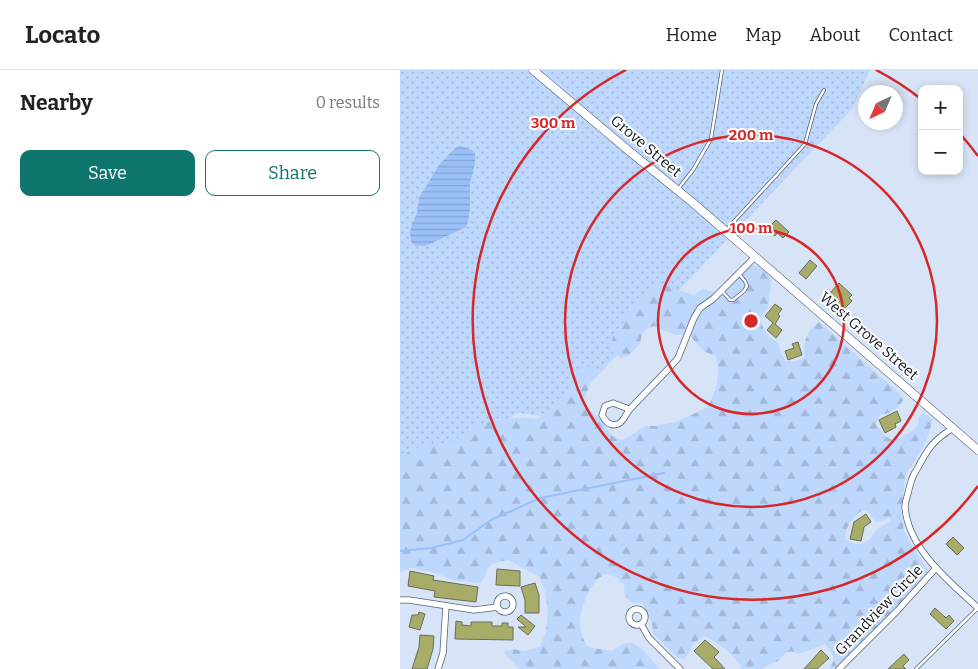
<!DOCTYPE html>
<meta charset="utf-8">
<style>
body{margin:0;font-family:Bitter,serif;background:#f6f6f6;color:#222}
.controls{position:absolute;right:15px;top:15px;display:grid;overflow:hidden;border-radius:10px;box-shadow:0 2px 8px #0003}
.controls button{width:45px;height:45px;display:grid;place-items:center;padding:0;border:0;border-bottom:1px solid #e0e0e0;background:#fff;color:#222;font:25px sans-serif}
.compass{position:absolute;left:458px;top:15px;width:45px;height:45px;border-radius:50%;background:#fff;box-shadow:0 2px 8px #0003;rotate:224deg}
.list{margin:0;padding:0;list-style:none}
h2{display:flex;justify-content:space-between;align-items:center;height:65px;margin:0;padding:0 20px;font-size:21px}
h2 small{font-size:16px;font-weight:400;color:#767676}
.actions{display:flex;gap:10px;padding:15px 20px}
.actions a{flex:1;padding:11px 0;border:1px solid #0f766e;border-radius:10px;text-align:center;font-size:18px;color:#0f766e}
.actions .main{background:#0f766e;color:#fff}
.map{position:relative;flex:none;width:578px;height:599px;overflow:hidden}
header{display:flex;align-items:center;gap:30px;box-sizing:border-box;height:70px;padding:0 25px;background:#fff;border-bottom:1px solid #e0e0e0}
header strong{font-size:24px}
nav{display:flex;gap:28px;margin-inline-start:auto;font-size:18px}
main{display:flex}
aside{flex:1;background:#fff}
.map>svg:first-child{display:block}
.grass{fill:url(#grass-dots)}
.forest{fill:url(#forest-firs);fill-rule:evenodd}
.water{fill:url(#water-rules)}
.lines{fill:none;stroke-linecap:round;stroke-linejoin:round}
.stream{stroke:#9ac0f8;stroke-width:2}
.building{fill:#a7ad68;stroke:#6a6c59}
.lane-casing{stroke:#586272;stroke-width:4}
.street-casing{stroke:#586272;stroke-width:7}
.secondary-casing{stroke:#586272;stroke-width:9}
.lane{stroke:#fff;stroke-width:2.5}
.street{stroke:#fff;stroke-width:5.5}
.secondary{stroke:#fff;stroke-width:8}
.ring{fill:none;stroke:#d62828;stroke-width:2.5}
.labels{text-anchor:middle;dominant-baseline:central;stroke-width:4;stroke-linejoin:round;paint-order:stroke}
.street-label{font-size:15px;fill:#13171e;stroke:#fff}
.centre{fill:#d62828;stroke:#fff;stroke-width:2.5}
.ring-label{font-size:15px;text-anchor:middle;font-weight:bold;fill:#d62828;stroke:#fff;stroke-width:4;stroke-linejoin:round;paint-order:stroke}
</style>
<header>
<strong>Locato</strong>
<nav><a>Home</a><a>Map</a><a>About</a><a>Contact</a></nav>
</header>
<main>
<aside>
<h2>Nearby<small>0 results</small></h2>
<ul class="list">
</ul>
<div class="actions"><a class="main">Save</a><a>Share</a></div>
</aside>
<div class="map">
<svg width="578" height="599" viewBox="0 0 578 599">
<defs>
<pattern id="grass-dots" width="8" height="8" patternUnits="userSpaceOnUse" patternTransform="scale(1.25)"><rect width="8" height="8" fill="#bed7fc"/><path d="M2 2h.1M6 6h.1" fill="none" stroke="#a2b8d8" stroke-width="1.8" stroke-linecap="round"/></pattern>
<pattern id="forest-firs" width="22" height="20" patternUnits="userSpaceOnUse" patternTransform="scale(1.25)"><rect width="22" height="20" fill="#bed7fc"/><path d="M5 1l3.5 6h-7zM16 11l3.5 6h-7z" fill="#a2b8d8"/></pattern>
<pattern id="water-rules" width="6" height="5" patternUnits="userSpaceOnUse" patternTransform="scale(1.25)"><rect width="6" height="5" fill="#9ac0f8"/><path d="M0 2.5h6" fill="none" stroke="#84a4d4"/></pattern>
</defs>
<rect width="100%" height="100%" fill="#d7e3f6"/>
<path class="grass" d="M0,0H470L452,39L157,348L119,343L0,406Z"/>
<path class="forest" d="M353,196H361L370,207L371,214L368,237L360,248C363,260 367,267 378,273L381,283L386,291H394L404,288C404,271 405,263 419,252L499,323L503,330C498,340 489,343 479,346L476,354C481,363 486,368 495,371L512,361L518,355L519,347L523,343L533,349L526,372L506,404L501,440L504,461L517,484L527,498L529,504L439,596L435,599H429L434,590L430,580L425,574L399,584C384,576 385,589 374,593C369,595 367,595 363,599H342C338,587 316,571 304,566L294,573L285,589L278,588L253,564L252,553L242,533H232L225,526L224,515L216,507L207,504C205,505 202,506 200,507C189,515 179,542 180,555C180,563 184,571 188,577L212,581L223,574L232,572L242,579L260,599H119L103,582L114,579L124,581L140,577L146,561L148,542L145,521L140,507L108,490C99,492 89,492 86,502C85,508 84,509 80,513L52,510L36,503L11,498L0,502V394C2,391 3,387 6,384C15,374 39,376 53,370C62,367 68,360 76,356C93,349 120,346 137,349C149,341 159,331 167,320C174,311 180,297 192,294L195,298C194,310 186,321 183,334C188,339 193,343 199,348C208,357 206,366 222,370L237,362L246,356H256L276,352L308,337C316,320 321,305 316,286C309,284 302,280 298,275C294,271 291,266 286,263L277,265L262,260L255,256L247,258L242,264L240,274L228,286L221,288L213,283L210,277L213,267L239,229L255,216H267L294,225L303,219L325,225C326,221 325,215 327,212C331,202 344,199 353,196ZM463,440L468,442L476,452L483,451L489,447L491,450C487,455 482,455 478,459C474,462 472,468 467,471C460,476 451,474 445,469C445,458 453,445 463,440Z"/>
<path class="water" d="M61,76L72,80L75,83V94L70,113V139L68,151L66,157L30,174L23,176H17L14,175L11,171L10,162L12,154L17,143L19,128L39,95L56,77Z"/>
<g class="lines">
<path class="stream" d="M0,481L31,478L63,470L91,450L140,428L264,403"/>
</g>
<path class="building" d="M376,150L389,162L383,168L377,163L375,166L367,159Z
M410,190L417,196L406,209L399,203Z
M439,213L452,225L449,228L452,231L443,240L430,228L431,226L429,224Z
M375,234L382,239L378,244L380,246L375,254L382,260L376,268L367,260L373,253L365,246Z
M398,272L402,285L388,290L385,281L394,278L392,274Z
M497,341L501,351L495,354L496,357L485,363L479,350Z
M466,444L471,452L464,457L461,471L450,469L454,452Z
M553,467L564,478L557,485L546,474Z
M97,499L120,501V516L96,515Z
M10,501L34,506L33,510L78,517L76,532L34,527L35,521L8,516Z
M135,513L139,525V543H125V530L121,517Z
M535,538L546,548L549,545L554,551L546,559L530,544Z
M19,542L25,544L20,560L9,557L12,545H18Z
M121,545L135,556L128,565L118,557H126L117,549Z
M56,551L62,552V555L71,556V552H92V556H102V553H108V557H113V570L55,569Z
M20,565L34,566L33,579L27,599H12L19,577Z
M305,570L319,582L314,587L325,599H313L294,581Z
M421,580L429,588L417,599H404Z
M504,584L509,590L503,596L506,599H488Z"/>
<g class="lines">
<g class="lane-casing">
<path id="lane" d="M278,119L293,100L311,69L322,0
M327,159L405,74L416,34L424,20
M322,221L330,230H333L344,221L347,216L345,211L339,204
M516,599L577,539"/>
</g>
<g class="street-casing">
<path id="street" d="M229,339L213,333L205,336L202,345C205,351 210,357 218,354C224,352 226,343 230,339C244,324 258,310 272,295L278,288L294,248L300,238L313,229L355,187
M553,358C532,371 527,380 516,401C512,406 511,412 509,419C508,425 505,431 505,437C508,479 550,512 578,538
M97 534a8 8 0 1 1 16 0a8 8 0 1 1-16 0Z
M0,530H9L74,540L98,537
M229 547a8 8 0 1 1 16 0a8 8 0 1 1-16 0Z
M241,554L249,568L280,599
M38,599L43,583L46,536
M439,599L498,540L536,498"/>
</g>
<g class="secondary-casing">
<path id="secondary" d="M133,0L229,81L292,132L578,380"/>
</g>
<use href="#lane" class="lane"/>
<use href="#street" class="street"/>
<use href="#secondary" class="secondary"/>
</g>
<g class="ring">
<circle cx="351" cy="251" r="93"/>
<circle cx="351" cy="251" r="186"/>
<path d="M578 416A280 280 0 1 1 226 0M476 0A280 280 0 0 1 521 29M561 65A280 280 0 0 1 578 86"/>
</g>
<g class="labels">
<g class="street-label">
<text transform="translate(246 76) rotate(40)">Grove Street</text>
<text transform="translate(469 266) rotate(41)">West Grove Street</text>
<text transform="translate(479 540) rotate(-46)">Grandview Circle</text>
</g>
</g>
<circle cx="351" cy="251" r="8" class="centre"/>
<g class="ring-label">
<text x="153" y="58">300 m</text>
<text x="351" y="70">200 m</text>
<text x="351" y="163">100 m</text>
</g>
</svg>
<div class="controls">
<button>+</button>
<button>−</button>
</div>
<svg class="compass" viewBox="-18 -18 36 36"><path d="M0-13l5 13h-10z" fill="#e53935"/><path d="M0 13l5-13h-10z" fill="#767676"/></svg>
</div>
</main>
